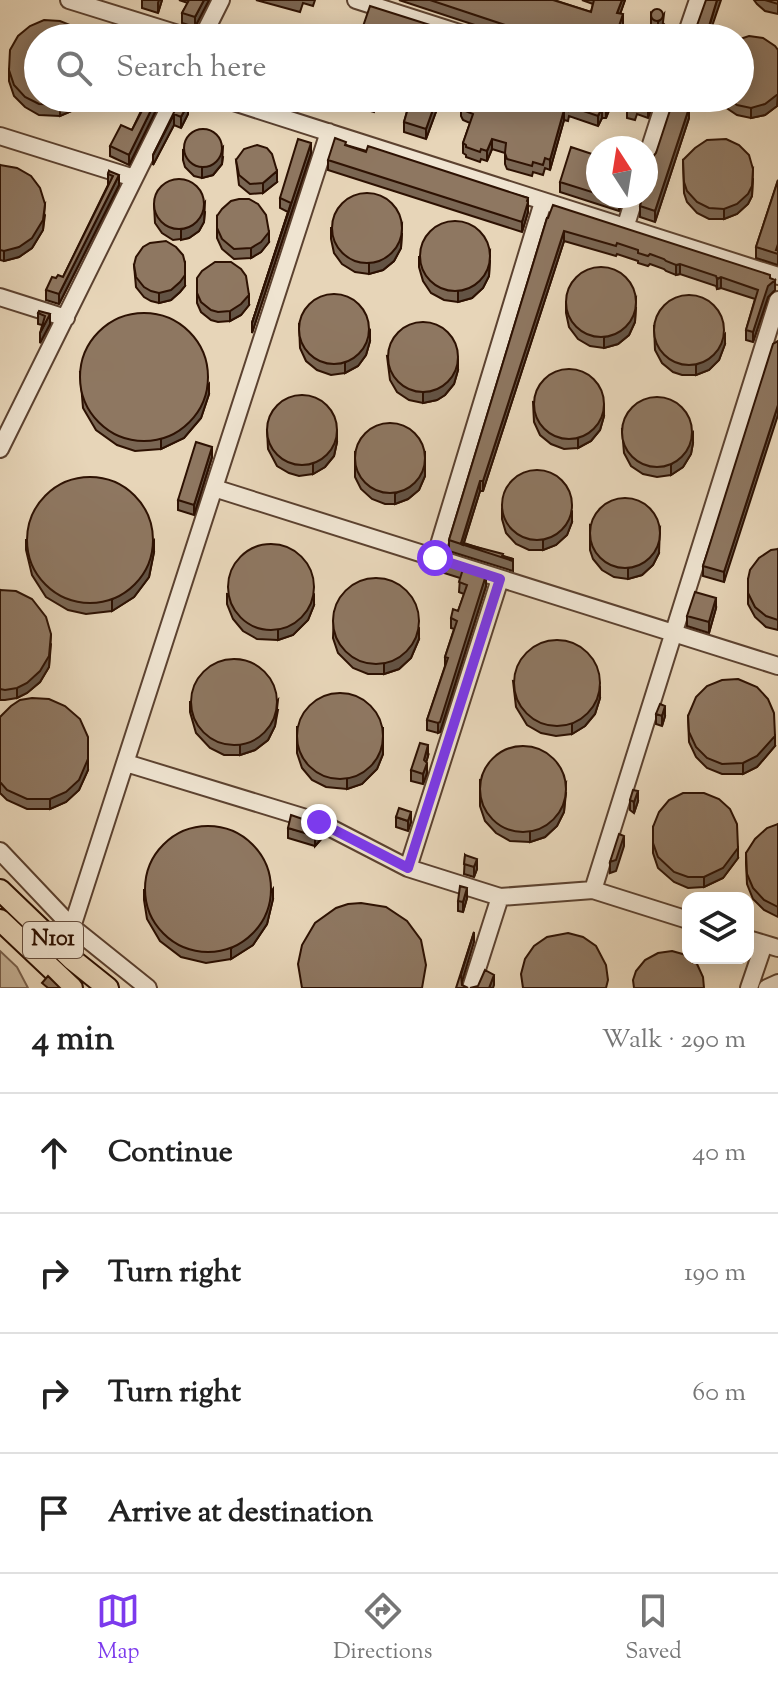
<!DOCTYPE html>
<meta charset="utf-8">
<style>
body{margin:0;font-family:"Sorts Mill Goudy",serif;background:#f2f2f2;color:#222}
.controls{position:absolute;right:24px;bottom:24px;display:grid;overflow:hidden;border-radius:16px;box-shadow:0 4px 20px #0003}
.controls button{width:72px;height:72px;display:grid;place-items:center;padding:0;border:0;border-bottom:2px solid #e0e0e0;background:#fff;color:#222;font:40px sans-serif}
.compass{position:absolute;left:586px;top:136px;width:72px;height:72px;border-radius:50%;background:#fff;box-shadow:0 4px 20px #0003;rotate:348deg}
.stop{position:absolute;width:24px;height:24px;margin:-18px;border:6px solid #7c3aed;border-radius:50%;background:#fff}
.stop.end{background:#7c3aed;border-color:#fff;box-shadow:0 2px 8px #0008}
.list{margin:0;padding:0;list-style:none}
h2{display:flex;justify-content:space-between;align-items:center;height:104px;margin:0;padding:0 32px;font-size:34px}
h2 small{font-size:26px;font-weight:400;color:#767676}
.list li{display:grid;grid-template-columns:52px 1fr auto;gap:24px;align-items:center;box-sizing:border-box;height:120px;padding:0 32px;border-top:2px solid #e0e0e0}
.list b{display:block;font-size:30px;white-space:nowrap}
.list em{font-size:26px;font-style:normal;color:#767676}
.icon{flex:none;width:44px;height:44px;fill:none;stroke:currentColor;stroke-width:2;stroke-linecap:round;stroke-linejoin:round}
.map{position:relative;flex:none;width:778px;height:988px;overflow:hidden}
.search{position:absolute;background:#fff;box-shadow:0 4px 20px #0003;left:24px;right:24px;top:24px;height:88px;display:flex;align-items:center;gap:20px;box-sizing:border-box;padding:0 28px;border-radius:44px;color:#767676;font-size:30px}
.sheet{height:584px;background:#fff}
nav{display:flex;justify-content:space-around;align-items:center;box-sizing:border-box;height:112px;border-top:2px solid #e0e0e0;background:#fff;font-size:22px;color:#767676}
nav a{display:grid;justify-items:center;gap:4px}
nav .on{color:#7c3aed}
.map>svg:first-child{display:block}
.green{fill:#c7b499;stroke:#7a624e;stroke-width:2}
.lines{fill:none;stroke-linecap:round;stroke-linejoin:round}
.minor-casing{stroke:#5c4230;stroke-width:20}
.major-casing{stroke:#2d1102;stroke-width:24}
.minor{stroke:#efe4d1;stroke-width:16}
.major{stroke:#e7d5b8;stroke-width:20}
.wall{fill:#7a6653;stroke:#2d1102;stroke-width:2}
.shaded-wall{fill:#635344;stroke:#2d1102;stroke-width:2}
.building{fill:#8e7761;stroke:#2d1102;stroke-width:2}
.route{stroke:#7c3aed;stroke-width:10}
.labels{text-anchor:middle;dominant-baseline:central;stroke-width:6;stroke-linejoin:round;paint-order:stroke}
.shield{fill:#efe4d1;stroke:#675040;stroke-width:2}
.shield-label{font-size:22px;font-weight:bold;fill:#2d1102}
</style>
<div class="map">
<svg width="778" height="988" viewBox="0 0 778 988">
<rect width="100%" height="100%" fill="#e7d5b8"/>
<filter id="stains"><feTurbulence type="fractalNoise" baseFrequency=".0025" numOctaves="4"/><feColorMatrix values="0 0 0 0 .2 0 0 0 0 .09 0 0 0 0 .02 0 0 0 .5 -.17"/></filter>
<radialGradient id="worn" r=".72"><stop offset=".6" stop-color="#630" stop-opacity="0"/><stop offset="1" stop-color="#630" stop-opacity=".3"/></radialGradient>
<path class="green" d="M0,951L17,967L28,988H0Z"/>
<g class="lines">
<g class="minor-casing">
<path id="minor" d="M69,0L191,38
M356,0L475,38
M202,38L221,0
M685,38L698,0
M221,98L778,276
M0,136L134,178
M646,160L666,98
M625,228L635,196
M0,297L66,318
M0,449L174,98
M214,488L778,666
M435,558L543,202
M126,763L319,822L408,868L500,897L593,890L688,920
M0,851L72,927L148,988
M408,868L500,579
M593,890L778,300
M72,927L329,132
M748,939L778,948
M471,988L500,897
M749,988L764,944
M767,988L778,983"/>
</g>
<g class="major-casing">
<path id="major" d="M0,890L73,960L108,988
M0,920L72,988"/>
</g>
<use href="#minor" class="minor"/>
<use href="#major" class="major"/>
</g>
<path class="wall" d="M142,0H162L158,13L142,8Z
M179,0H209L195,27L182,23V13L188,3Z
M256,0H315L313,6L303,3L300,12Z
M399,0H554L591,12L593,4L582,0H625L620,14L623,25L619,38H501L502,34Z
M754,0H778V14L765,11L757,4Z
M651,13L664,24L662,30L658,32L653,31L651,27Z
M9,70L38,98H86L74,110L60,116L39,115L25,107L14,96L9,81Z
M137,98H162L129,165L110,156V146L132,130L142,109L137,106Z
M256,98H281L278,105Z
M350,98H378L374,112L350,105Z
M402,98H441L426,139L404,132V122L410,101Z
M473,98H654V100L648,118L637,114L635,120L627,118V111L610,108L606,118H602L598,126L569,116L568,121L564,120L550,170L545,168L543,175L533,172L532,176L507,169L505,164V153L492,149L487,161L481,159L480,162L466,157V155L463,153V143L470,123L463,120L461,116V106Z
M689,98L687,105L689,118L655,222L640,217V206L656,153Z
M719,98H740L777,106L765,115L751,118L737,115L725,107Z
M180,100L188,114L181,128L174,125L153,165Z
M346,145L528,198V212L522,232L328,170V160Z
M183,150L223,157L222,164L213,175L202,178L194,176L185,167L183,160Z
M311,153L252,333V323L288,212L280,208V198Z
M598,156V196H624L619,211L560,192V182Z
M236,160L277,182L263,193L250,194L239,185Z
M683,160L753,179L752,196L748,204L737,214L724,219H709L697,213L687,202L684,193Z
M0,165L45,215L43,230L32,248L19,257L4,261L0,260Z
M109,171L119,185L59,304L46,300V290L56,278L63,277L108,185V174Z
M778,180V265L756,258V247Z
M154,205L205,212L204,222L199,231L189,238L173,240L162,233L155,223Z
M217,216L269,242L261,252L251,258L234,259L222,249L217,238Z
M547,218L770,278L775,290L768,297L753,342L746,340V330L755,299L721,288L717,289L716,286L680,274L676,275L666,271L664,269L650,264L648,266L638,263V261L617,254L616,256L564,241L483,491H480L464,543L513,559V571L449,551V540Z
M331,228L402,234L401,248L394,261L383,270L369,274L355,272L342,264L334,253L331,239Z
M419,257L490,261L489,276L483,288L472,298L458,302L444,300L431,293L423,281L419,267Z
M134,265L185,286L180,292L171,300L159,303L151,301L144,297L136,287Z
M197,293L249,305L241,315L230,321L218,322L211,320L201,312L197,303Z
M566,303L636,308L635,322L629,335L618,344L604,348L590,346L578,339L569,327L566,313Z
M38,313L50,314V324L40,343L42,325L38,324Z
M299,324L370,341L366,355L358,366L345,373L331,375L317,370L306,361L300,348Z
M654,326L725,344L719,360L709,370L696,375H682L673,372L662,363L655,350Z
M778,341L724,582L703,576V566Z
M387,356L458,370L454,384L445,395L437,400L423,403L409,400L397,392L390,380Z
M80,372L209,394L201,418L184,438L161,449L135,451L117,445L96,430L83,408Z
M533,402L604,416L600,430L591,441L578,448L564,449L551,444L540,435L534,422Z
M622,429L693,443L691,454L683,467L671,475L657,477L643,474L631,466L624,453Z
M267,430L337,442L334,456L325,467L313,474L299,476L289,473L277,466L268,449Z
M355,452H425V476L419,490L408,499L395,504H385L372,499L361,489L355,477Z
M212,457L194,515L178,510V500Z
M502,509L572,522L567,535L556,545L543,550H529L516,544L506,533L502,519Z
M590,525L659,553L653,565L642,575L628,579L614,577L602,570L593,559L590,550Z
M26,540L154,552L149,577L134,597L112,611L86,614L68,610L46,597L32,575L26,550Z
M778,549V630L766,627L755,617L748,604V579Z
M441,562L486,575V586L440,732L438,733L427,730V720L445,666V657L454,629L451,628V618L458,611L464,594L459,592L460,578L441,572Z
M0,590L51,644L49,667L40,682L27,693L17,698L5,700H0Z
M227,594L314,605L308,620L293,635L278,640L257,639L243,631L233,619L227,604Z
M716,608L709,633L687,626V616Z
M334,612L419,639L411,658L399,669L384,674H368L353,668L338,653L333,638Z
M513,681L600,698L595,714L585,726L572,734L556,736L541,733L527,725L516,707Z
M190,702L278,710L275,726L268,740L255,750L240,755H224L210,748L196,733L190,712Z
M656,714L665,716L662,726L656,724Z
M688,716L775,746L757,767L743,774H722L707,768L696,757L689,742Z
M0,717L88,770L79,790L66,802L50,809H27L7,800L0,793Z
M297,727L383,728V754L377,769L362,784L347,789L326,787L312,780L302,768L297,753Z
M428,756L426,762L427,773L423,784L411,781V770Z
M480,780L566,793L564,812L557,826L545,837L530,842L510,841L496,833L485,821L480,806Z
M630,800L638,801L634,813L630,810Z
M396,817L411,822L408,831L396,827Z
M778,824V917L764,910L753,899L747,884L746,863V853Z
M653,827L738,858L723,878L704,887L688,888L674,882L658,868L653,853Z
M288,828L323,837L315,846L288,838Z
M465,855L477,869L474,877L464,874Z
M144,890L273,899L267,924L253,945L231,959L206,963L181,957L160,941L147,919L144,900Z
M467,898L463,912L458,911V901Z"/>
<path class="shaded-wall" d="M159,0H162L158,13V3Z
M204,0H209L195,27V17Z
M622,0H625L617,23V13Z
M717,0H721L708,38H706Z
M623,14V25L619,38H615Z
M664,14L662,30L658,32V22Z
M778,94L777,106L765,115L751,118V108Z
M76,98H86L74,110L60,116V105Z
M157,98H162L129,165V155Z
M375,98H378L374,112V102Z
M437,98H441L426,139V129Z
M610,98V108L606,118V108Z
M651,98H654V100L648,118V108Z
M188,104V114L181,128V117Z
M602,108V118L598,126V116Z
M689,108V118L655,222V211Z
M564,110V120L550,170V160Z
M174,114V125L153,165V155Z
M492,139V149L487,161V151Z
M311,143V153L252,333V323Z
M223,147L222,164L213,175L202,178V168Z
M753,169L752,196L748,204L737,214L724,219V209Z
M277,171V182L263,193V183Z
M119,175V185L59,304V294Z
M620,196H624L619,211V200Z
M528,198V212L522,232V222Z
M205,202L204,222L199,231L189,238L181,240V230Z
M45,204L43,230L32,248L19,257L4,261V251Z
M402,224L401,248L394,261L383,270L369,274V263Z
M564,231V241L483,491V481Z
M269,232V242L261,252L251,258V248Z
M490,251L489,276L483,288L472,298L458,302V291Z
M185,263V286L180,292L171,300L159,303V293Z
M680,264V274L676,275V265Z
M770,275V284L775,280V290L768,297L753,342V332Z
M721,277V288L717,289V279Z
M249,295V305L241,315L230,321V311Z
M636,298L635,322L629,335L618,344L604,348V338Z
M50,314V324L40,343V333Z
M370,331V341L366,355L358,366L345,373V363Z
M725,334V344L719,360L709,370L696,375V365Z
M458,360V370L454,384L445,395L437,400L423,403V393Z
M209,384V394L201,418L184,438L161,449V439Z
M778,405V415L724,582V572Z
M604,406V416L600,430L591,441L578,448V438Z
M337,432V442L334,456L325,467L313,474V464Z
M693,433V443L691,454L683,467L671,475V465Z
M212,447V457L194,515V505Z
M425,466V476L419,490L408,499L395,504V494Z
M480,481V491L463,545L461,544Z
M572,512V522L567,535L556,545L543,550V540Z
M660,528L659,553L653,565L642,575L628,579V569Z
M154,541V552L149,577L134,597L112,611V600Z
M486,575V586L440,732L438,733V723Z
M314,595V605L308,620L293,635L278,640V630Z
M716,598V608L709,633V622Z
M419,629V639L411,658L399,669L384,674V664Z
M51,634L49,667L40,682L27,693L17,698V688Z
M600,688V698L595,714L585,726L572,734V724Z
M278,700L275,726L268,740L255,750L240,755V745Z
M665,706V716L662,726V716Z
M775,736V746L757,767L743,774V763Z
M383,744V754L377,769L362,784L347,789V779Z
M428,745V756L424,770V760Z
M88,759V770L79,790L66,802L50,809V799Z
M427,763V773L423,784V774Z
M566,783L564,812L557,826L545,837L530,842V832Z
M638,791V801L634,813V802Z
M411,812V822L408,831V821Z
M323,826V837L315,846V836Z
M624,836V846L616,871L610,873V862Z
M738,848V858L723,878L704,887V877Z
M477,859V869L474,877V867Z
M467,888V898L463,912V902Z
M273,889V899L267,924L253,945L231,959V949Z
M474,932V942L461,985V974Z
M494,975V985L493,988H489Z"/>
<path class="building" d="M189,0H204L195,17L182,13Z
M430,0H553L591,12L594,0H622L617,13L623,14L615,38H566L524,28L520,38H501L505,25Z
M706,0H717L706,36L701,35L700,38H688L695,31Z
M764,0H778V4L765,0Z
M370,6L471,38H359Z
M651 15a6 6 0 1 1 12 0a6 6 0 1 1-12 0Z
M44,20L60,21L75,27L86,38H38V98H76L60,105L39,104L25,97L14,85L9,70L10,50L18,36L30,26Z
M169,32L188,38H166Z
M749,36L763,38L775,46L778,50V94L765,104L751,108L737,105L727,98H740V39Z
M142,98H157L129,155L110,146L121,125L132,130L147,101Z
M361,98H375L374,102Z
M411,98H437L426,129L404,122Z
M473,98H610L606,108H602L598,116L569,106L568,111L564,110L550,160L545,158L543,165L533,162L532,166L507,159L505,153L506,143L492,139L487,151L481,149L480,152L466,147V145L463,143L473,114L463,110L461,106L464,101Z
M612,98H651L648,108L637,104L635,110L627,108L629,101Z
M674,98H686L685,101L689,108L655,211L640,206L643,196H646V175L651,159L656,153Z
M180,100L188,104L181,117L174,114L153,155Z
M184 148a19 19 0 1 1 38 0a19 19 0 1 1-38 0Z
M335,138L346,142L345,145L366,152L368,146L528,198L527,201L528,202L522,222L328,160Z
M298,139L311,143L252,323L291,203L280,198Z
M726,139L739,145L749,155L753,169L752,186L748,194L737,204L724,209L709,208L697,202L687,191L684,182L683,160L695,148L707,140Z
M257,145L267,148L272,154L277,171L263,183L250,184L239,175L236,160L244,149Z
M571,147L598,156V194L560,182Z
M0,165L17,168L31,176L40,188L45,204L43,220L32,238L19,247L4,251L0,250Z
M109,171L119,175L59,294L46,290L52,277L56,278L58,275L63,277L113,176L108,174Z
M154 204a25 25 0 1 1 50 0a25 25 0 1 1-50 0Z
M778,180V244L776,250H778V254L756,247Z
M332 228a35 35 0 1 1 70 0a35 35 0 1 1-70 0Z
M605,196H620L619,200Z
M239,199H249L258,204L266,215L269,232L261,242L251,248L234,249L222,239L217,228V216L222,209L231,201Z
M553,205L770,275V278L775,280L768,286L753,332L746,330L758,290L721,277L717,279L716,276L680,264L676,265L666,261L664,259L650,254L648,256L638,253V250L617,243L616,246L564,231L483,481H480L461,543L503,554L502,556L513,559V561L449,540L547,218H548Z
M420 256a35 35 0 1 1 70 0a35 35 0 1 1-70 0Z
M166,241L176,247L183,255L185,263V275L180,282L171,290L159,293L151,291L144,287L136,277L134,265L136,257L143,247L150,243Z
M215,262H231L241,269L246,276L249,295L241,304L230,311L218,312L211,310L201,302L197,293V278L202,271Z
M566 302a35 35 0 1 1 70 0a35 35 0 1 1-70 0Z
M299 329a35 35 0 1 1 70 0a35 35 0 1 1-70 0Z
M654 330a35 35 0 1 1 70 0a35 35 0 1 1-70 0Z
M39,311L50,314L40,333L45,316L38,313Z
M80 377a64 64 0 1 1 128 0a64 64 0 1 1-128 0Z
M388 357a35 35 0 1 1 70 0a35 35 0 1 1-70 0Z
M778,341V405L724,572L703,566L773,344Z
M534 404a35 35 0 1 1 70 0a35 35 0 1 1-70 0Z
M267 430a35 35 0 1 1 70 0a35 35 0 1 1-70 0Z
M622 432a35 35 0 1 1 70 0a35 35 0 1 1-70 0Z
M355 458a35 35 0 1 1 70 0a35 35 0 1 1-70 0Z
M196,442L212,447L194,505L178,500Z
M502 505a35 35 0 1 1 70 0a35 35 0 1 1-70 0Z
M27 540a63 63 0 1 1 126 0a63 63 0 1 1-126 0Z
M590 533a35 35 0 1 1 70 0a35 35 0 1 1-70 0Z
M228 587a43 43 0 1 1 86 0a43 43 0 1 1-86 0Z
M778,549V620L766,616L755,607L748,593V579L750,570L759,558L771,550Z
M441,562L486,575L440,722L438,723L427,720L448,658L445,657L457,621L451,618L453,609L458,611L467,585L459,582L463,569Z
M333 621a43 43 0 1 1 86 0a43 43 0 1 1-86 0Z
M0,590L16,591L32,599L46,617L51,634L49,656L40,671L27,683L17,688L5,690L0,689Z
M695,592L716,598L709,622L687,616Z
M514 683a43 43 0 1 1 86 0a43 43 0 1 1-86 0Z
M191 702a43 43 0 1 1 86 0a43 43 0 1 1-86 0Z
M738,679L757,687L768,699L774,713L775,736L757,756L743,763L722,764L707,758L696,747L689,732L688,716L696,697L707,686L722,680Z
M297 736a43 43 0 1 1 86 0a43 43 0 1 1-86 0Z
M32,698L49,699L65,706L80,719L88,737V759L79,780L66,792L50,799H27L7,790L0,782V717L11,706L20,700Z
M660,704L665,706L662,716L656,714Z
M420,743L428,745L424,760L427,763L423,774L411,770Z
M480 789a43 43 0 1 1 86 0a43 43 0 1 1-86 0Z
M633,790L638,791L634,802L630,800Z
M683,793H704L719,799L730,809L737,824L738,848L723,868L704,877H688L674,872L658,857L653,843V827L659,812L669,800Z
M399,808L411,812L408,821L396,817Z
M291,815L323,826L315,836L288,828Z
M778,824V907L764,900L753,888L747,874L746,853L755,839L767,828Z
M145 889a63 63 0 1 1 126 0a63 63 0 1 1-126 0Z
M619,834L624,836L616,860L610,862Z
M465,855L477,859L474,867L464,864Z
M460,886L467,888L463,902L458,901Z
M361,903L386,907L407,921L421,940L426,965L422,988H302L298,964L302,945L315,923L336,908L348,904Z
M474,932L461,974L462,985L468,988H456Z
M568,933L583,937L596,946L606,965L608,980L606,988H523L521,974L525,959L534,946L547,937Z
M672,951L686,955L697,964L703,977L704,988H634L633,980L636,971L645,960L658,953Z
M485,970L494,975L489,988H470L478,986Z
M48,976L60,988H48L42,983Z"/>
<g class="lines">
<path class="route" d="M319,822L408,868L500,579L435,558"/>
</g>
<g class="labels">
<rect class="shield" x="23" y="922" width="60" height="36" rx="6"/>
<g class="shield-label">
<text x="53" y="940">N101</text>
</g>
</g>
<rect width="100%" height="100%" filter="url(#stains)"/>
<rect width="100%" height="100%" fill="url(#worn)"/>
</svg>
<div class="controls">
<button><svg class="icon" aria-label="layers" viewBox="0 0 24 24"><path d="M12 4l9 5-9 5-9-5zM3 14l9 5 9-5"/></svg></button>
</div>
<svg class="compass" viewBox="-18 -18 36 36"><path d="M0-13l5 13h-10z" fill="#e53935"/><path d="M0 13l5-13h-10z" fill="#767676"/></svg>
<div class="stop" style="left:435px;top:558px"></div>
<div class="stop end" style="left:319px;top:822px"></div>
<div class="search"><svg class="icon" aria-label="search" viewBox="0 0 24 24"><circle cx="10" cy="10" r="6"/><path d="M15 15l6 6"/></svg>Search here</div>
</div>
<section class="sheet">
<h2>4 min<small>Walk · 290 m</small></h2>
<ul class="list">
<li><svg class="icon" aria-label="ahead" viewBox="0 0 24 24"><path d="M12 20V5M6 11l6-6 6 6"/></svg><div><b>Continue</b></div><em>40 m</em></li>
<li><svg class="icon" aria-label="right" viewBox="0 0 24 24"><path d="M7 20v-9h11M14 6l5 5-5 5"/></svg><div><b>Turn right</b></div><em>190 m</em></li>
<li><svg class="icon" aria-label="right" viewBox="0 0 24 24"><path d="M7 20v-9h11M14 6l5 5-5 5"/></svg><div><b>Turn right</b></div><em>60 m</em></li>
<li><svg class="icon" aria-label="arrive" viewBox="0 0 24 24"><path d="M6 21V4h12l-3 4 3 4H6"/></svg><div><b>Arrive at destination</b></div></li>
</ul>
</section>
<nav>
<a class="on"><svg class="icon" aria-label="map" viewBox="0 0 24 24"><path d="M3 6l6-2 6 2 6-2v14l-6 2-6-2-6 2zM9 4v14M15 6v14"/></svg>Map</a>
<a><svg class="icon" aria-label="directions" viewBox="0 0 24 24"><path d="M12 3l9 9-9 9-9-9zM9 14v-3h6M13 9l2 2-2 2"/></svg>Directions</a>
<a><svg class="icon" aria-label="saved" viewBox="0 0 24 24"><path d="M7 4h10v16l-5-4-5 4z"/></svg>Saved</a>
</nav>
